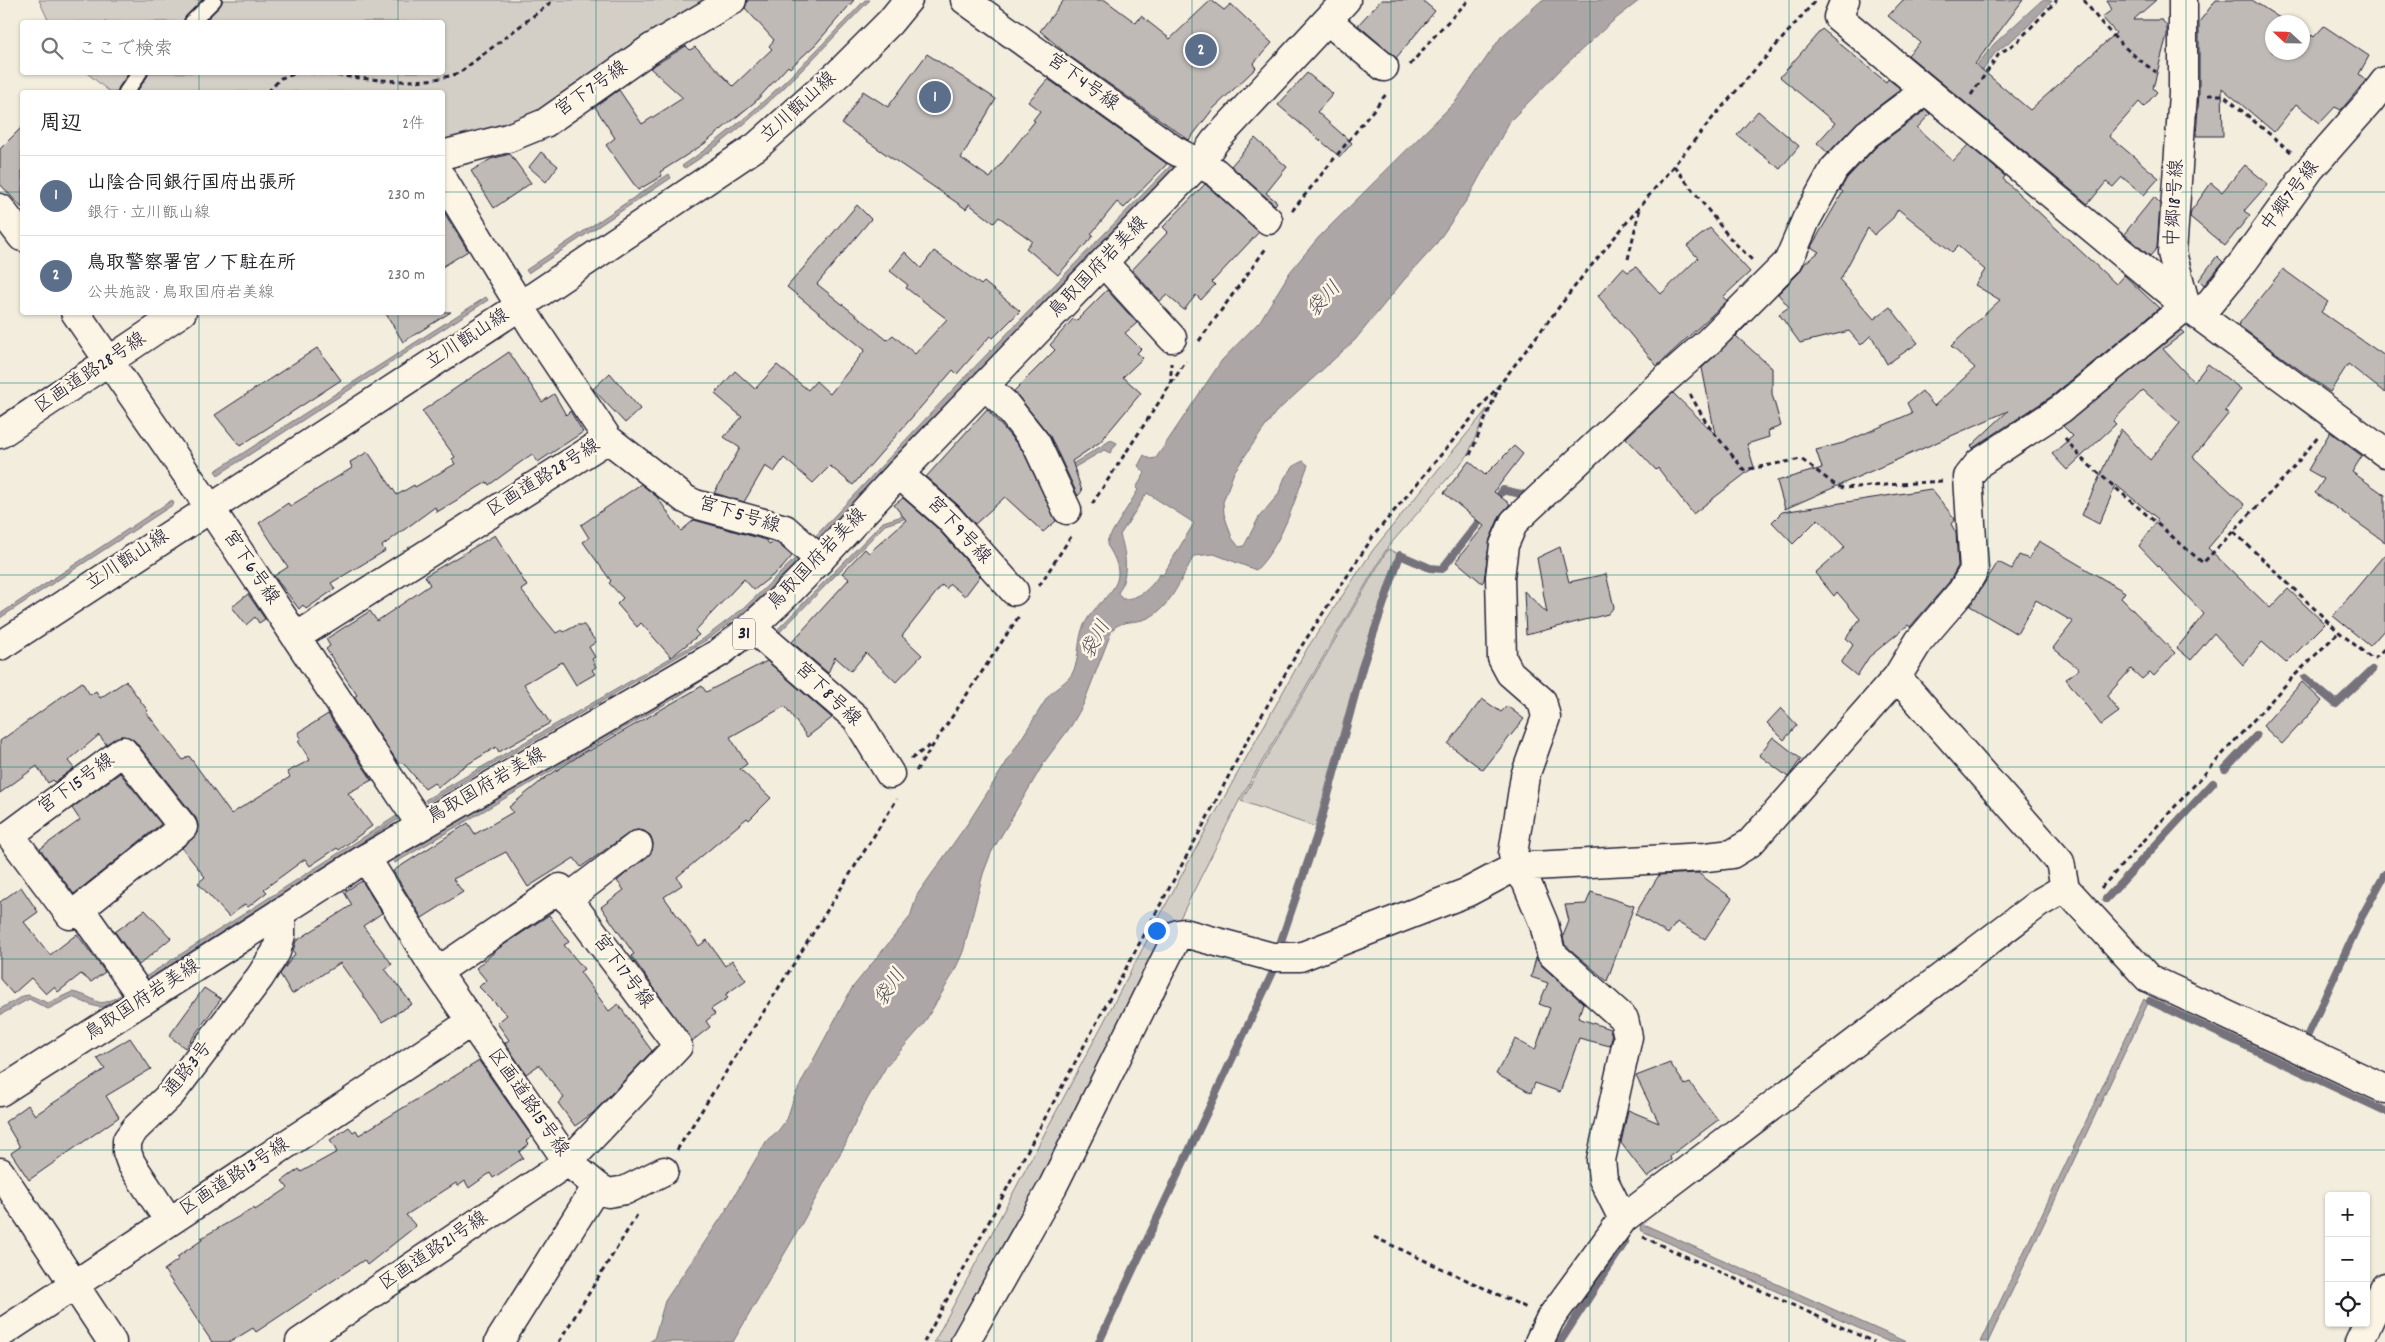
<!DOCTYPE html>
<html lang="ja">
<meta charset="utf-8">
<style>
body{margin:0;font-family:Dekko,"Klee One",sans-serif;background:#f6f6f6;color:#202124}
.controls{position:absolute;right:15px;bottom:15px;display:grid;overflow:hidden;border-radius:5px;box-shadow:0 1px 4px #0004}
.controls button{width:45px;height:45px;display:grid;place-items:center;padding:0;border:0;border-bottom:1px solid #e0e0e0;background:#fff;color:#202124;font:25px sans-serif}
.compass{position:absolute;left:2265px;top:15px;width:45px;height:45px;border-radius:50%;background:#fff;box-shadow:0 1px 4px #0004;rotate:292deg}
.you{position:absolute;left:1156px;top:930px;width:18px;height:18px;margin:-12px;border:4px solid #fff;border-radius:50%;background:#1a73e8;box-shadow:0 0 0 8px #1a73e833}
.badge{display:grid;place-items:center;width:32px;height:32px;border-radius:50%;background:#0f766e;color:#fff;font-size:16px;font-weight:700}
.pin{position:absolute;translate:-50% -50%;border:2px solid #fff;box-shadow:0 1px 5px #0006}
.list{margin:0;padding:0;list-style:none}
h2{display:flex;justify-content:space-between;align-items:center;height:65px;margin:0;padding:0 20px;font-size:21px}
h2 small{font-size:16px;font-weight:400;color:#757577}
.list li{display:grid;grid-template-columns:32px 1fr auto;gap:15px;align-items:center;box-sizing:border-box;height:80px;padding:0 20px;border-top:1px solid #e0e0e0}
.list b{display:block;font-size:19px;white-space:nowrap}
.list p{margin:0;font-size:16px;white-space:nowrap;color:#757577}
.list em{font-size:16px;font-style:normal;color:#757577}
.icon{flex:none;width:28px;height:28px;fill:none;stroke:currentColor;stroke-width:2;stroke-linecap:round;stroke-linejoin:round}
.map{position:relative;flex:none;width:2385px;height:1342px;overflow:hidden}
.search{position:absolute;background:#fff;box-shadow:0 1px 4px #0004;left:20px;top:20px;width:425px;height:55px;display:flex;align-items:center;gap:12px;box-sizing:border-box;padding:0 18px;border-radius:5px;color:#757577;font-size:19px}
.panel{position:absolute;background:#fff;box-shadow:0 1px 4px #0004;left:20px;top:90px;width:425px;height:225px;border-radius:5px}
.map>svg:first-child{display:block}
.green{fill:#d4cfc6;stroke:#7b7880}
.water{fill:#aca7a6;stroke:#75727b;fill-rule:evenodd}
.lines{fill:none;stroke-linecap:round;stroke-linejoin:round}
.stream{stroke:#75727b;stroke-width:8}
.building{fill:#bfbab6;stroke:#22223b}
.lane-casing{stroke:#22223b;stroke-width:18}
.street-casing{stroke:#22223b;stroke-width:31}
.secondary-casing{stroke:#22223b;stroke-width:31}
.primary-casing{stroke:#22223b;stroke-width:31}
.path{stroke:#22223b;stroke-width:3;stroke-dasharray:5 4;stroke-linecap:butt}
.lane{stroke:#fcf5e5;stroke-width:14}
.street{stroke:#fcf5e5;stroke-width:28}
.secondary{stroke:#fcf5e5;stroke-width:28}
.primary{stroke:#fcf5e5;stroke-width:28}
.grid{fill:none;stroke:#0f766e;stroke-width:1;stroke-opacity:0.55}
.labels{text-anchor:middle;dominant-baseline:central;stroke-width:5;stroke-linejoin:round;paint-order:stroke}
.shield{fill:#fcf5e5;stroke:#63616e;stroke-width:1}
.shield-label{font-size:18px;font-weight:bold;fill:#22223b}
.street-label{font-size:19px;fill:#22223b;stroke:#fcf5e5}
.water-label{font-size:20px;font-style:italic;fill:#525160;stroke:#fcf5e5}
</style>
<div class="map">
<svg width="2385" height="1342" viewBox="0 0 2385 1342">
<rect width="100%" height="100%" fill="#f3edde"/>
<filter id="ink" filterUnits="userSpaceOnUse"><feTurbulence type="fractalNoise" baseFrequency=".02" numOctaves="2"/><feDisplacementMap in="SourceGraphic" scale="10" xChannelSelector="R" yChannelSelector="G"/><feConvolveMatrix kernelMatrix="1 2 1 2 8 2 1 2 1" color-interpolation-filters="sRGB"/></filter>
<g filter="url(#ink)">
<path class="green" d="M39,0H721L532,122L443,147L442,92H110L87,73L442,72V22H49Z
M1487,409L1468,455L1387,548L1240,799L1174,930L960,1342H934L1196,848L1308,647L1373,550Z
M1388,549L1398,554L1358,668L1315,827L1241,801Z"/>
<path class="water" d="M865,0H870C812,59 755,124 685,168L682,166C751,119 808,60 865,0Z
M1542,0H1640L1613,21L1565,65L1510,121L1468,198L1434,247L1404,280L1355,340L1275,413L1253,444L1234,472L1223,502L1224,514L1232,538L1239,547L1244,546L1259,517L1278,495L1285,477L1295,465L1303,461L1308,465C1294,501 1283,543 1256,570L1214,554L1194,556C1182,576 1171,608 1148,618C1135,624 1122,619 1112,630L1083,705L1071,726L1045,761L991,853L983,874L963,952L953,974L923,1025L886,1067L861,1110L845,1145L796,1234L733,1342H649L654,1339L665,1301L725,1212L767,1140L778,1131L787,1119L793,1100L803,1079L852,988L910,917L917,895L970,820L1047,698C1053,690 1062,685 1069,678C1080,666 1077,644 1082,630C1095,594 1138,591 1107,545L1108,539L1138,490L1136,488L1145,473L1138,466L1144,455L1150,459L1156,458L1222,360L1260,321L1290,272L1318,238L1456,101L1501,37ZM1147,493L1194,523L1163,575L1160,574C1150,588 1141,599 1122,599L1118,593C1129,575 1126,553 1120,535Z
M2042,0L2052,1L2023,31L1995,53L1957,108L1952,95L1994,44Z
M1175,161L1178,164L810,547L808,544L962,380Z
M669,174L671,178L528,273L526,270Z
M486,297L488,300L218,475L215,471Z
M1111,440L1117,443L1110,453L1104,450L1060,476L1058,473Z
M172,500L174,504L0,618V614Z
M924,509L925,512L885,525L775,637L772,635L883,522Z
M804,550L807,552L749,608L710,638L427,803L425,800L703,639L745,607Z
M752,643L754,646L679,696L395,863L393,860Z
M398,815L400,818L141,984L139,981Z
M127,991L129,994C100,1012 103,1010 72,997L48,1009L29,999L0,1015V1009L23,996L29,995L48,1003L72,992C104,998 92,1013 127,991Z
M2144,999L2148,1003L1988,1342H1981Z
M1641,1223L1906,1342H1889L1640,1230Z"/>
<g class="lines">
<path class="stream" d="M1494,503L1503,490L1530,496
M2305,678L2336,704L2372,670
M2225,769L2256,736
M2106,899L2213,783
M1279,947L1319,829L1363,665L1400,555L1430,568L1442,569L1485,514
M2150,1001L2385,1111
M2300,1039L2305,1041L2361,918L2385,874
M1099,1342L1273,972
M1560,1342L1625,1242"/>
</g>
<path class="building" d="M748,0H854L816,44L790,68L788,66L756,101L704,144L660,172L662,176L638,190L606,145L615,138L595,107L619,90L642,124L683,98L650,68L686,46L690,50L695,47L733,86L772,49L769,46L774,40L745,8Z
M1064,0H1105L1136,23L1141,16L1170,39L1211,0L1224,10L1231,4L1272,43L1253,64L1256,68L1213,109L1189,140L1068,55L1040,31Z
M1381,0H1422L1435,11L1396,58L1358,25Z
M1903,0H2023L1975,64L2030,110L2116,33L2102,17L2112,10L2107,0H2156L2133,20H2162L2167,26V35L2153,88L2157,92L2144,107L2139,102L2109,136L2159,178L2144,195L2122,177L2113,187L2106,182L2088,204L1908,55L1920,42L1888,16Z
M2216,0H2252L2286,22H2272V52H2302V33L2310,38L2312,35L2314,37L2324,26L2369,56L2359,74L2366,80L2341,110L2335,107L2320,123L2296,104L2274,132L2222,88L2223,136H2196L2199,94V22Z
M1822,29L1886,82L1888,79L1901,89L1858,122L1828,153L1817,143L1835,123L1780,77Z
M927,54L996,99L961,158L990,178L1035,121L1033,120L1040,111L1028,102L1048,79L1167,164L1124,208L1117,202L1091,234L1093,236L1058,275L1026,248L1032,241L999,217L994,223L969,204L966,209L842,124L863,91L888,107Z
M1307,73L1333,94L1317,112L1352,143L1340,157L1278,105Z
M1926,110L1930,114L1917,128L1953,161L1968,145L2005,176L2003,179L2116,284L2124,275L2159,308L2052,396L1973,448L1971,446L2008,411L1785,509L1777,481L1822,468L1816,450L1843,443L1912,413L1907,403L1922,391L1934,406L1975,368L1951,346L2000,300L1975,285L1985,270L1958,246L1952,252L1898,209L1893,218L1874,235L1868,228L1840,280L1874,319L1890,307L1918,343L1887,364L1871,335L1861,345L1849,331L1800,343L1779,314L1789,307L1778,294L1799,273L1805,263L1819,252L1811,247L1843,192L1840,190L1847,178L1877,146Z
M1758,111L1799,146L1780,169L1737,135Z
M22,127V208L0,184V149Z
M1255,138L1287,167L1266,193L1277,202L1275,205L1231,166Z
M541,152L558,166L546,182L529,167Z
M510,154L531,183L494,208L471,171L491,159Z
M2245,165L2268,184L2244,211L2250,215L2225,246L2190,217L2191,211L2211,183L2222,192Z
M1205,184L1259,232L1212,282L1215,285L1201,300L1196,295L1184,310L1167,295L1160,301L1132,270L1168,232L1163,227Z
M2154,197L2160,203L2157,248L2150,256L2124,234Z
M857,205L871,219L817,284L887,340L893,335L915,354L947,319L906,288L908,285L890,271L905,252L921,268L934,251L981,285L984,282L1020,311L993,338L990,336L957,374L953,370L853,485L830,466L813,483L784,458L774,472L765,466L744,502L714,493L740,448L724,437L742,417L715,394L735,371L755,389L777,365L808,390L816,381L830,394L865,350L787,287Z
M442,209L468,251L442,267Z
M1710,228L1750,272L1723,297L1727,301L1657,366L1598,296L1623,268L1628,272L1636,267L1661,294L1698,258L1687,246Z
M2217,256L2223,262L2204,285L2199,280Z
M2283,269L2328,302L2321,312L2385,356V393L2348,364L2330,392L2238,325Z
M1107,290L1137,323L1125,333L1141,349L1137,353L1143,358L1123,377L1141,393L1100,442L1072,461L1082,491L1078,496L1050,436L1014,391L1055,350L1050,345L1073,319L1076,321Z
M385,312H451L403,342Z
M1748,324L1736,336L1772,368V394L1781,426L1768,431L1769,437L1747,444L1754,467L1693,514L1658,468L1656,470L1626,438L1673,393L1715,434L1702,368Z
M2181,330L2184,333L2163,349L2194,382L2208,364L2241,389L2225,411L2229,413L2193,457L2245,505L2208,548L2270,608L2288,589L2325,624L2286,663L2262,642L2243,665L2214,633L2191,660L2177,648L2204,614L2139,546L2158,519L2116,485L2099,524L2082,515L2121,429L2150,460L2180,423L2143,390L2113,421L2116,424L2067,470L2052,454L2073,436L2063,426Z
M317,348L341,380L240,446L215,415Z
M509,352L542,402L554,394L566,415L570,411L583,432L538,462L532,454L489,485L487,482L437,512L435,507L382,546L385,551L331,583L335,589L306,609L303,605L299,609L274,576L288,567L259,523L288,503L290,506L352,468L350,462L368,452L397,495L414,485L415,487L455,464L452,459L455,457L422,411Z
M610,373L640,409L625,423L593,389Z
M987,409L1023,451L1056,521L1043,532L1005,497L975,524L958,505L926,477Z
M2330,432L2362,456L2352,472L2385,495V542L2315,493L2324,479L2308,470Z
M1514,446L1523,454L1494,492L1510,504L1500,515L1490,539L1484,580L1482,583L1456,561L1484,526L1444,493L1469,461L1485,475Z
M641,484L657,497L681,531L694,520L766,540L770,545L773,542L777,543L792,556L782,568L754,590L744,579L695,631L699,635L671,657L641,623L637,627L617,604L623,598L609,583L611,581L583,542L589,538L581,525Z
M1931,489L1955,519L1951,524L1956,533L1958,566L1949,582L1910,627L1908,625L1869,657L1857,676L1841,663L1853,645L1846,638L1860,619L1837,592L1834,596L1815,573L1845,547L1818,519L1793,544L1772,522L1782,512Z
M903,498L937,528L980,576L965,596L950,584L946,589L942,585L902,636L922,655L896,682L866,653L851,671L835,657L828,673L792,642L849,579L842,573L865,549L869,553L906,520L894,505Z
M495,535L527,586L521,590L556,633L562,630L564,632L577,625H584L596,642L589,647L595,657L592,659L596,667L592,670L595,674L576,685L562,662L524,684L550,723L499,752L496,747L460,769L438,787L434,783L425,789L406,766L402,763L399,764L354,697L357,695L326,649L330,646L326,639L370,611L377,621L430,585L425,576Z
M2039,541L2125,592L2121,598L2175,653L2154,676L2150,672L2142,679L2131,669L2107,696L2119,712L2101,725L2066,679L2079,669L2053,648L2073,622L2036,600L2017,634L1970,606L1998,562L2012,569L2019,555L2029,559Z
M1560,547L1569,582L1606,574L1614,607L1608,614L1526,635L1524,591L1547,613L1537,558Z
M2385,554V629L2370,646L2333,616Z
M248,594L265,619L259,623L255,617L246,625L232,607Z
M767,661L832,718L807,737L785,706L730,737L747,764L740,769L771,798L749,820L747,818L677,877L682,885L664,897L699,946L707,940L725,966L732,960L746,980L725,995L728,998L711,1009L715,1014L706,1021L710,1027L692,1041L637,964L631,956L634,954L601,907L624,890L617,881L652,851L653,843L650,835L644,831L637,830L629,833L581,867L574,858L528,887L506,852L453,879L463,892L422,918L393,871L468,823L475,834L513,812L509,807L545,778L588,750L589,751L702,686L706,692Z
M126,681L148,711L146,712L183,760L189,756L231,814L290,777L287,772L310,760L298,741L301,738L298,733L328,714L372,780L348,793L372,826L339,850L337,848L310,866L305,859L264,889L267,892L248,907L245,904L229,917L198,883L205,877L182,848L197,833L198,825L196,818L135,741L129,737L121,736L106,744L99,735L68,761L74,768L55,782L53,780L48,783L37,766L0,793V741L82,682L90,695L96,691L100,698Z
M2302,682L2322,701L2282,744L2263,726Z
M1482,699L1501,712L1507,706L1524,719L1483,770L1448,744Z
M1781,708L1797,725L1784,740L1767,723Z
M1773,737L1801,759L1788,777L1759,755Z
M120,773L161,824L74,894L40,849L80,820L72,808Z
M1698,873L1732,898L1705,939L1677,922L1668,934L1635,914L1659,875Z
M362,881L382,913L363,926L392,964L385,969L412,1004L382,1022L340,963L292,994L280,974L295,954L293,951L296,941L352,905L344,892Z
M21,887L38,912L24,922L50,955L77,934L105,972L91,982L81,974L58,992L54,987L46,994L31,978L13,994L0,979V902Z
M1591,892L1634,906L1607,981L1565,945L1563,936L1569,921L1565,905L1586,904Z
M145,910L171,938L139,965L115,932Z
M549,915L569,942L564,945L584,969L580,972L609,1011L618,1004L652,1051L593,1113L575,1126L558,1103L564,1098L539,1065L526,1074L505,1043L509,1040L497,1023L507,1015L479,987L486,980L476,968L499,948Z
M1536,958L1541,965L1583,1003L1578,1018L1610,1029L1612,1037L1610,1046L1579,1038L1560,1092L1535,1083L1531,1093L1496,1074L1515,1039L1535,1050L1550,1008L1539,1004L1548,983L1531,977Z
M204,988L221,999L185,1048L169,1036Z
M130,1038L151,1069L106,1096L119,1117L29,1180L11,1153L20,1147L5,1122L28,1105L35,1115L105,1069L97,1058Z
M479,1061L532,1137L526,1141L529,1144L519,1152L523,1158L493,1178L490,1173L469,1188L465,1181L458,1186L456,1183L406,1215L416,1226L367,1265L364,1260L256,1332L253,1328L230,1342H212L164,1270L179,1259L177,1257L202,1240L201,1238L254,1208L255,1210L288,1188L282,1181L299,1169L301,1172L337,1152L330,1140L349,1127L353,1132L356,1130L359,1135Z
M1670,1063L1685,1085L1690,1083L1718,1120L1670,1156L1671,1160L1647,1177L1621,1143L1628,1110L1659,1123L1636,1076Z"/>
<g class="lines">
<g class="lane-casing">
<path id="lane" d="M192,22L214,0
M126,92L140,72"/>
</g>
<g class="street-casing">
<path id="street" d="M965,0L1174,150L1215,172L1268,220
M2183,0V94L2172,253L2186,306L2385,453
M1328,21L1384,67
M442,155L508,138L545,123L653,47L732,0
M0,208L22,237
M1104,263L1172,338
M75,312L210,508L421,825
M2200,315L2244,261L2310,169L2369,102L2385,81
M985,386L1005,404L1036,443L1067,510
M0,434L182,312
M608,439L685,499L695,504L785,529L820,560
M899,474L948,517L1014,591
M752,628L856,718L890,774
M296,637L608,439L533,327L442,178
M1897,677L2060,862L2065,888L2148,978L2385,1089
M366,858L437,972L568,1162L597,1186L499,1342
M567,899L638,845
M80,909L183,827L123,751L10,835L70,915L80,909L144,1000
M0,1172L112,1342
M597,1186L608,1193L626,1190L664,1171
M1623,1219L1603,1179L1601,1160L1628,1037L1624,1019L1551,953L1544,924L1526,881L1515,867L1513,854L1525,776L1546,717L1542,701L1510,673L1502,658L1500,577L1504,545L1514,522L1657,387L1709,341L1788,262L1806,220L1834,169L1867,134L1925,91
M169,1221L131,1163L127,1152V1140L135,1129L171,1094L260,977L276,952L281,935V912
M0,1334L471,1022
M300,1342L568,1162L678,1046L560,888L437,972
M965,1342L1053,1186L1178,934L1184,933L1272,957H1300L1468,892L1515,867L1706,857L1732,854L1750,843L1897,677L1919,641L1962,591L1974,570L1968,477L1979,463L2061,409L2186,306L1838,17L1845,0
M1539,1342L1550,1319L1623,1219L2039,903L2065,888
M2359,1342L2385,1287"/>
</g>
<g class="secondary-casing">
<path id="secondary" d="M0,646L520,306L757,146L839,73L890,22L908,0"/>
</g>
<g class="primary-casing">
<path id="primary" d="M0,1092L366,858L719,653C788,601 842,534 901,472C1000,368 1101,266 1200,162L1215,141L1346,0"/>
</g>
<path class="path" d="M2084,0C2104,29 2127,52 2156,72
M1410,65L1437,33L1469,0
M301,72C351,75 412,90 459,73L554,0
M268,92L281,78L301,72
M1971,95L1999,54L2018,41L2057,0
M2208,95H2223L2291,152
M1674,166L1729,237L1753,261
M1292,211L1387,93
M1628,259L1640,208
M1199,341L1267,247
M1171,384V363
M1690,394L1707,424L1744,470L1801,459L1834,484L1843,488L1942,481
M2065,438L2082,459L2203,563L2287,475L2319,436
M1470,455L1499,387
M1092,504L1186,361
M2234,532L2339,632L2371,658H2375L2385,648
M1039,586L1072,535
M911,759L932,744
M916,771L1019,616
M2101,888L2289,681L2339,632
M677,1150L897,799
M1374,1237L1527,1308
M1643,1237L1874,1342
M559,1342L637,1215
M924,1342L1205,822L1241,752L1297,653L1374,535L1501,383L1582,277L1716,114L1815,1"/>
<use href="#lane" class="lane"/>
<use href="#street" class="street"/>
<use href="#secondary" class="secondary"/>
<use href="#primary" class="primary"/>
</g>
</g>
<path class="grid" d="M199,0V22M398,0V22M596,0V1342M795,0V1342M994,0V1342M1192,0V1342M1391,0V1342M1590,0V1342M1789,0V1342M1988,0V1342M2186,0V1342M199,72V92M398,72V92M0,192H22M442,192H2385M199,312V1342M398,312V1342M0,383H2385M0,575H2385M0,767H2385M0,959H2385M0,1150H2385"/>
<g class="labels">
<rect class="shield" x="733" y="618.5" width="22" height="31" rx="4"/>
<g class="shield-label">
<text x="744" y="634">31</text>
</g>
<g class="street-label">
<text transform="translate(1082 83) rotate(36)">宮下4号線</text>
<text transform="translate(592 90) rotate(-35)">宮下7号線</text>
<text transform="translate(799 108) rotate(-42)">立川甑山線</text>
<text transform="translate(2291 197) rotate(-53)">中郷7号線</text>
<text transform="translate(2176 203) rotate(-87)">中郷18号線</text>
<text transform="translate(1099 268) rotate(-46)">鳥取国府岩美線</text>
<text transform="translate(468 340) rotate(-33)">立川甑山線</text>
<text transform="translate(91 374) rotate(-34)">区画道路28号線</text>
<text transform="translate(544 479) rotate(-32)">区画道路28号線</text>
<text transform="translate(739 516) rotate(17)">宮下5号線</text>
<text transform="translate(958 531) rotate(47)">宮下9号線</text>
<text transform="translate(818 560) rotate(-46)">鳥取国府岩美線</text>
<text transform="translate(128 561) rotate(-33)">立川甑山線</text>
<text transform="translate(250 568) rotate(56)">宮下6号線</text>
<text transform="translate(827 695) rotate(44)">宮下8号線</text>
<text transform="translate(77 785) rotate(-36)">宮下15号線</text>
<text transform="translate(487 787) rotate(-30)">鳥取国府岩美線</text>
<text transform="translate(622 972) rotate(53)">宮下17号線</text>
<text transform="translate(143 1001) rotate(-33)">鳥取国府岩美線</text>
<text transform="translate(189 1070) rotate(-51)">通路3号</text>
<text transform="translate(527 1103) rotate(55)">区画道路15号線</text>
<text transform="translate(235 1178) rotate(-33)">区画道路13号線</text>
<text transform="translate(434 1252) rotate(-34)">区画道路21号線</text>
</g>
<g class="water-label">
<text transform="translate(1325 300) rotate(-48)">袋川</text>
<text transform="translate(1097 640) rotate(-61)">袋川</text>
<text transform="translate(891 988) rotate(-56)">袋川</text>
</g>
</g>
</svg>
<div class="controls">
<button>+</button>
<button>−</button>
<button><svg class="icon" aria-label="locate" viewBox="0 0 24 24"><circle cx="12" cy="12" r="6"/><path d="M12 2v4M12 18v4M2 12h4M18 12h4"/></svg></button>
</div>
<svg class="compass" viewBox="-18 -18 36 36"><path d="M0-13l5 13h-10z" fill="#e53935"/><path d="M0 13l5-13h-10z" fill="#757577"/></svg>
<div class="you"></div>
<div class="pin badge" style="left:935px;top:97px;background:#5c6f8a">1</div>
<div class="pin badge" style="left:1201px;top:50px;background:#5c6f8a">2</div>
<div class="search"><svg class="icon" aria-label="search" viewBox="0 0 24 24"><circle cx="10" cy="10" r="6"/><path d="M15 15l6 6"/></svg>ここで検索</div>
<section class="panel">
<h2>周辺<small>2件</small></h2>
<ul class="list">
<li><span class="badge" style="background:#5c6f8a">1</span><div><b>山陰合同銀行国府出張所</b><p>銀行 · 立川甑山線</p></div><em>230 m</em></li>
<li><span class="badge" style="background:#5c6f8a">2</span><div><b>鳥取警察署宮ノ下駐在所</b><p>公共施設 · 鳥取国府岩美線</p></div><em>230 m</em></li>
</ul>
</section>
</div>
